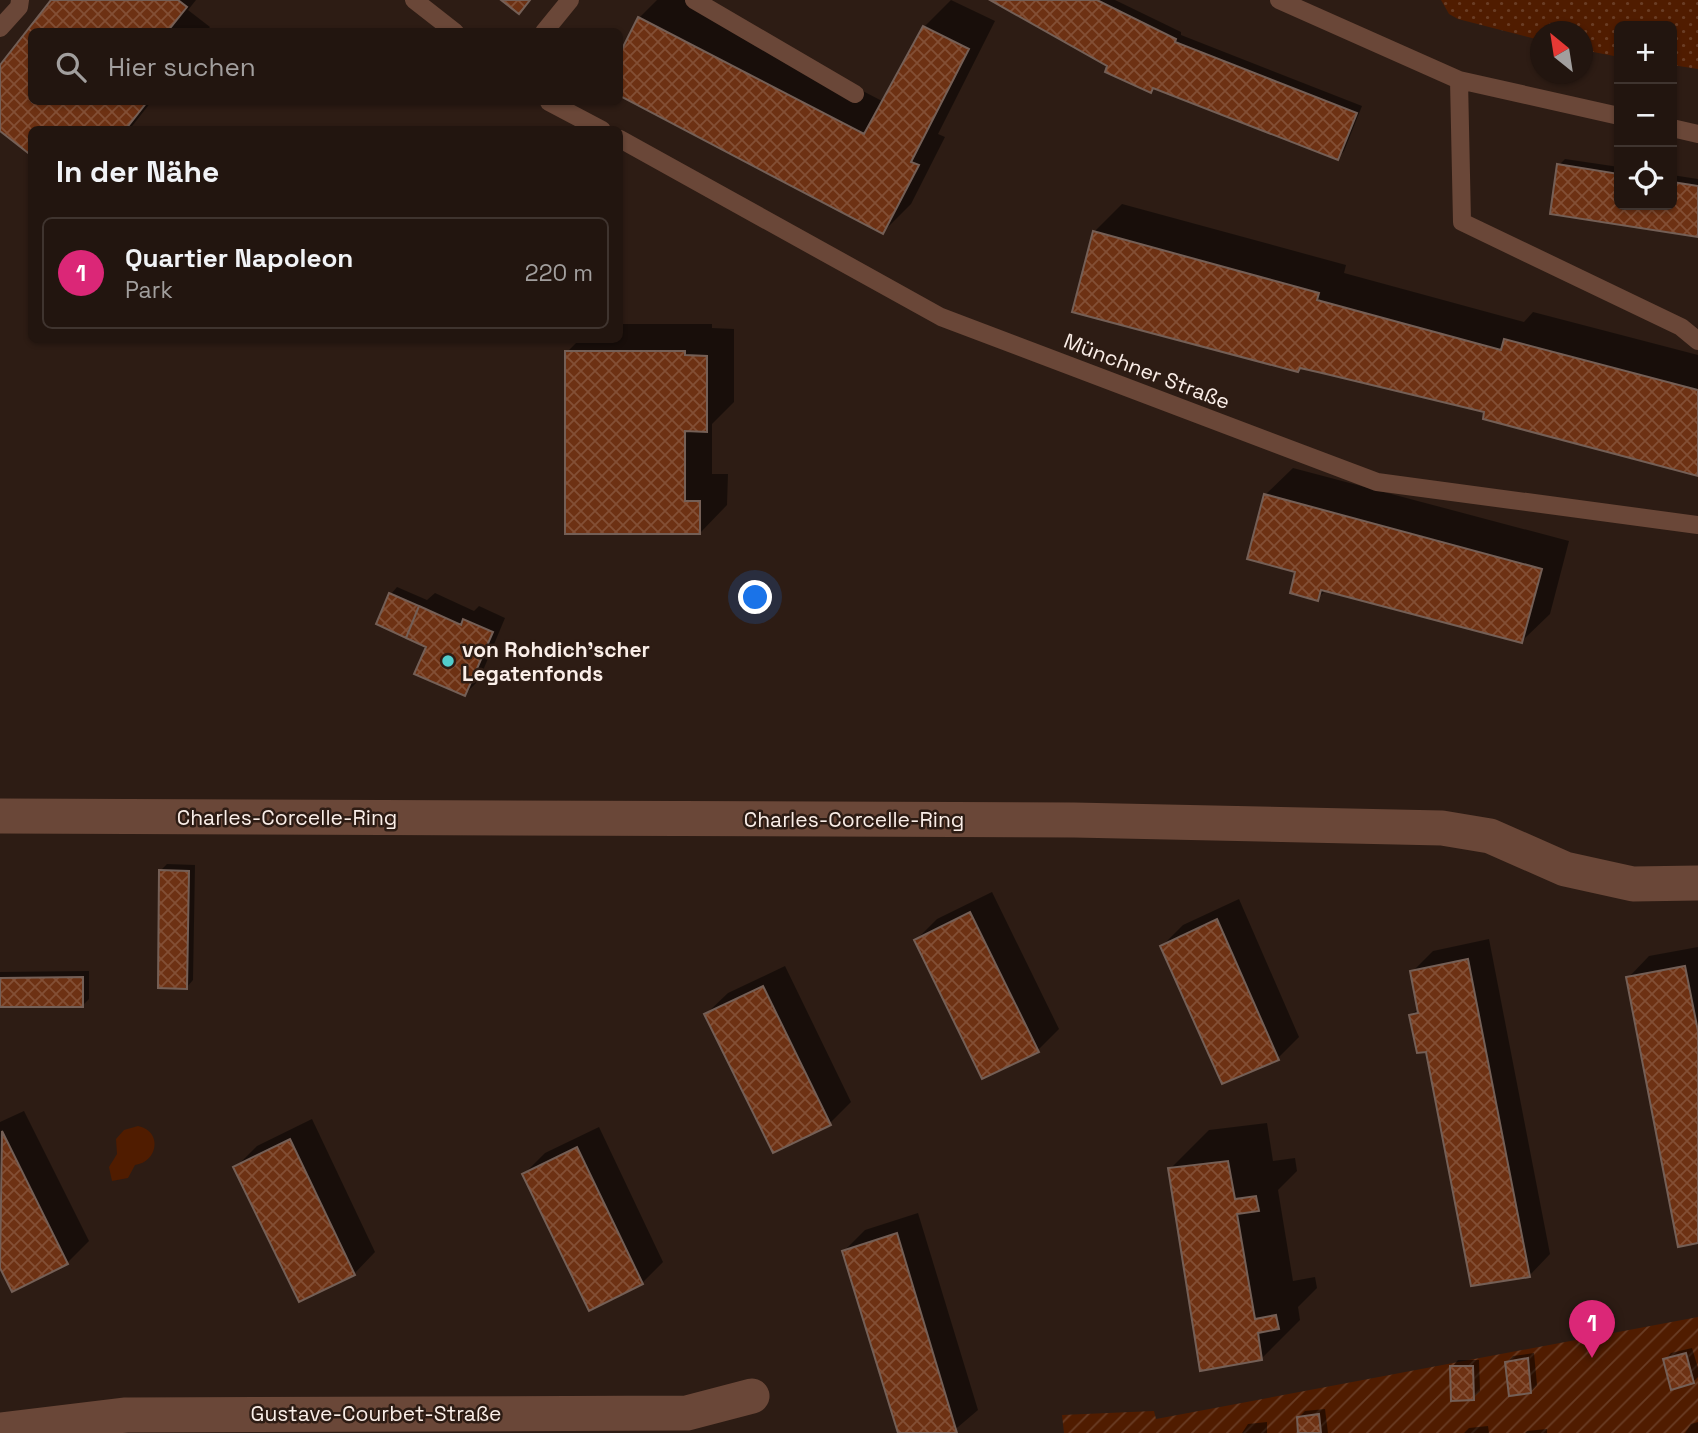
<!DOCTYPE html>
<html lang="de">
<meta charset="utf-8">
<style>
body{margin:0;font-family:"Space Grotesk",sans-serif;background:#2a1e18;color:#f1f3f6}
.controls{position:absolute;right:21px;top:21px;display:grid;overflow:hidden;border-radius:10px;box-shadow:0 2px 5px #0004}
.controls button{width:63px;height:63px;display:grid;place-items:center;padding:0;border:0;border-bottom:2px solid #3f342f;background:#22150f;color:#f1f3f6;font:35px sans-serif}
.compass{position:absolute;left:1530px;top:21px;width:63px;height:63px;border-radius:50%;background:#22150f;box-shadow:0 2px 5px #0004;rotate:330deg}
.you{position:absolute;left:756px;top:598px;width:24px;height:24px;margin:-18px;border:5px solid #fff;border-radius:50%;background:#1a73e8;box-shadow:0 0 0 10px #1a73e833}
.badge{display:grid;place-items:center;width:46px;height:46px;border-radius:50%;background:#db2777;color:#fff;font-size:23px;font-weight:700}
.pin{position:absolute;translate:-50% -58px;filter:drop-shadow(0 2px 4px #0008)}
.pin::after{content:'';position:absolute;top:37px;width:24px;height:21px;background:inherit;clip-path:polygon(0 0,100% 0,50% 100%)}
.list{margin:0;padding:0;list-style:none}
h2{display:flex;justify-content:space-between;align-items:center;height:91px;margin:0;padding:0 28px;font-size:30px}
h2 small{font-size:23px;font-weight:400;color:#a29f9e}
.list li{display:grid;grid-template-columns:46px 1fr auto;gap:21px;align-items:center;box-sizing:border-box;height:112px;margin:0 14px 14px;padding:0 14px;border:2px solid #3f342f;border-radius:10px}
.list b{display:block;font-size:26px;white-space:nowrap}
.list p{margin:0;font-size:23px;white-space:nowrap;color:#a29f9e}
.list em{font-size:23px;font-style:normal;color:#a29f9e}
.icon{flex:none;width:38px;height:38px;fill:none;stroke:currentColor;stroke-width:2;stroke-linecap:round;stroke-linejoin:round}
.map{position:relative;flex:none;width:1698px;height:1433px;overflow:hidden}
.search{position:absolute;background:#22150f;box-shadow:0 2px 5px #0004;left:28px;top:28px;width:595px;height:77px;display:flex;align-items:center;gap:18px;box-sizing:border-box;padding:0 24px;border-radius:10px;color:#a29f9e;font-size:26px}
.panel{position:absolute;background:#22150f;box-shadow:0 2px 5px #0004;left:28px;top:126px;width:595px;height:217px;border-radius:10px}
.map>svg:first-child{display:block}
.grass{fill:url(#grass-dots)}
.park{fill:#501c00}
.garden{fill:url(#garden-furrows)}
.shadow{fill:#0007}
.building{fill:url(#building-cross-hatch);stroke:#745f56;stroke-width:2}
.lines{fill:none;stroke-linecap:round;stroke-linejoin:round}
.lane{stroke:#6a4738;stroke-width:18}
.street{stroke:#6a4738;stroke-width:35}
.poi-dot{fill:#52cdcc;stroke:#2d1c14;stroke-width:2.5}
.labels{text-anchor:middle;dominant-baseline:central;stroke-width:5;stroke-linejoin:round;paint-order:stroke}
.street-label{font-size:21px;fill:#faeee8;stroke:#2d1c14}
.poi-label{font-size:21px;font-weight:bold;fill:#faeee8;stroke:#2d1c14;text-anchor:start}
</style>
<div class="map">
<svg width="1698" height="1433" viewBox="0 0 1698 1433">
<defs>
<pattern id="grass-dots" width="8" height="8" patternUnits="userSpaceOnUse" patternTransform="scale(1.75)"><rect width="8" height="8" fill="#501c00"/><path d="M2 2h.1M6 6h.1" fill="none" stroke="#6a3d25" stroke-width="1.8" stroke-linecap="round"/></pattern>
<pattern id="garden-furrows" width="10" height="10" patternUnits="userSpaceOnUse" patternTransform="scale(1.75)"><rect width="10" height="10" fill="#501c00"/><path d="M-1 1l2-2M0 10L10 0M9 11l2-2" fill="none" stroke="#6a3d25"/></pattern>
<pattern id="building-cross-hatch" width="8" height="8" patternUnits="userSpaceOnUse" patternTransform="scale(1.75)"><rect width="8" height="8" fill="#6d3113"/><path d="M0 0l8 8M0 8l8-8" fill="none" stroke="#834f35"/></pattern>
</defs>
<rect width="100%" height="100%" fill="#2d1c14"/>
<path class="grass" d="M1441,0H1698V69L1672,65V26H1619V57L1583,50L1582,32H1540V40L1458,19L1449,14Z"/>
<path class="park" d="M138,1126C163,1131 158,1162 135,1165L128,1178L112,1181L109,1167L117,1154L116,1139L124,1130Z"/>
<path class="garden" d="M1698,1317V1433H1064L1062,1415L1154,1411L1156,1419Z"/>
<path class="shadow" d="M54,0H196L188,10L210,27L206,32H32V102H151L129,130L0,128V68Z
M657,0H687L884,102L924,27L951,0L995,21L938,134L945,137L911,204L883,232L620,94V57L639,18Z
M994,0H1115L1181,32V35L1362,106L1344,151L1338,158L1155,87L1150,91Z
M1565,159L1619,167V205H1672V175L1698,179V235L1552,213L1559,165Z
M1122,204L1346,265L1344,273L1524,322L1533,312L1698,355V474L1486,411L1094,232Z
M620,324H712V328L734,329V402L712,424V474H728L727,505L700,533L567,352L579,340H620Z
M1293,468L1569,541L1550,614L1522,641L1326,590L1317,599L1298,571L1265,495Z
M397,587L427,600L435,593L474,611L479,606L505,618L479,680L465,694L391,594Z
M167,864L195,865L193,980L187,987L160,871Z
M992,892L1059,1029L1038,1050L916,940L937,919Z
M1239,899L1299,1037L1278,1058L1162,946L1183,925Z
M1489,939L1550,1254L1529,1276L1411,1015L1419,1008L1412,972L1433,951Z
M1698,947V1241L1628,978L1649,956Z
M785,966L851,1102L830,1123L706,1014L728,993Z
M89,971V999L83,1005H0V972Z
M24,1111L89,1241L67,1263L13,1290L0,1264V1122Z
M312,1119L375,1252L354,1274L236,1167L257,1146Z
M1267,1123L1273,1161L1295,1158L1297,1171L1278,1190L1293,1281L1315,1277L1317,1288L1298,1307L1300,1320L1261,1359L1170,1169L1209,1130Z
M599,1127L663,1262L642,1283L524,1174L545,1153Z
M918,1213L978,1410L951,1433H899L844,1251L865,1230Z
M1692,1348L1698,1368V1377L1693,1382L1665,1360L1671,1353Z
M1534,1353L1537,1385L1531,1392L1507,1362L1513,1356Z
M1458,1360H1479L1480,1391L1473,1398L1452,1367Z
M1325,1409L1328,1433H1300L1298,1418L1305,1411Z
M1267,1422V1433H1242L1248,1424Z
M1698,1422V1433H1685L1691,1424Z
M1488,1426L1489,1433H1464L1469,1428Z
M1547,1429V1433H1525L1527,1431Z"/>
<path class="building" d="M51,0H178L187,7L167,32H32V102H147L125,130H32V156L0,131V65Z
M501,0H530L519,14Z
M990,0H1097L1176,39L1175,42L1357,113L1338,160L1153,88L1151,93L1105,72L1107,66Z
M638,17L864,134L923,26L969,49L911,162L919,165L883,234L620,96V53Z
M1557,164L1619,174V205H1672V182L1698,186V237L1550,214Z
M1093,231L1319,293L1317,300L1501,350L1504,339L1698,390V476L1483,419L1484,412L1322,373L1300,368L1298,372L1072,312Z
M565,351H685V355L707,356V432L685,431V501H700V534H565Z
M1264,494L1542,569L1522,643L1321,590L1318,601L1290,593L1295,572L1247,559Z
M389,593L419,606L406,638L376,624Z
M419,606L461,625L463,619L493,632L465,696L414,674L426,647L406,638Z
M159,870L189,871L187,989L158,988Z
M970,912L1039,1052L982,1079L914,940Z
M1217,919L1279,1060L1222,1084L1160,946Z
M1468,959L1530,1277L1471,1286L1426,1052L1417,1053L1409,1015L1418,1013L1410,971Z
M1685,966L1698,1031V1243L1678,1247L1626,977Z
M83,977V1007H0V978Z
M763,986L831,1125L773,1153L704,1014Z
M2,1131L68,1264L12,1292L0,1268Z
M290,1139L355,1275L299,1302L233,1167Z
M577,1147L643,1284L589,1311L522,1174Z
M1228,1161L1235,1199L1256,1196L1259,1211L1237,1214L1255,1319L1276,1315L1279,1329L1258,1333L1262,1360L1200,1371L1168,1168Z
M897,1233L957,1433H898L842,1251Z
M1686,1353L1694,1383L1671,1390L1663,1359Z
M1528,1358L1531,1393L1509,1396L1505,1362Z
M1450,1366H1473L1474,1400L1451,1401Z
M1319,1414L1321,1433H1298L1297,1417Z"/>
<g class="lines">
<path class="lane" d="M414,0L455,32
M694,0L855,94
M1279,0L1459,80L1619,116
M0,28L19,7L20,0
M544,32L570,0
M1459,80L1462,222L1681,327L1698,341
M549,102L602,130
M1672,128L1698,134
M620,139L941,317L1377,482L1698,525"/>
<path class="street" d="M0,816L1074,820L1442,828L1490,836L1565,869L1633,884L1698,883
M0,1430L126,1415L687,1413L752,1396"/>
</g>
<circle class="poi-dot" cx="448" cy="661" r="7"/>
<g class="labels">
<g class="street-label">
<text transform="translate(1147 371) rotate(21)">Münchner Straße</text>
<text x="287" y="817">Charles-Corcelle-Ring</text>
<text x="854" y="819">Charles-Corcelle-Ring</text>
<text x="376" y="1413">Gustave-Courbet-Straße</text>
</g>
<g class="poi-label">
<text x="462" y="649">von Rohdich'scher<tspan x="462" dy="24">Legatenfonds</tspan></text>
</g>
</g>
</svg>
<div class="controls">
<button>+</button>
<button>−</button>
<button><svg class="icon" aria-label="locate" viewBox="0 0 24 24"><circle cx="12" cy="12" r="6"/><path d="M12 2v4M12 18v4M2 12h4M18 12h4"/></svg></button>
</div>
<svg class="compass" viewBox="-18 -18 36 36"><path d="M0-13l5 13h-10z" fill="#e53935"/><path d="M0 13l5-13h-10z" fill="#a29f9e"/></svg>
<div class="you"></div>
<div class="pin badge" style="left:1592px;top:1358px">1</div>
<div class="search"><svg class="icon" aria-label="search" viewBox="0 0 24 24"><circle cx="10" cy="10" r="6"/><path d="M15 15l6 6"/></svg>Hier suchen</div>
<section class="panel">
<h2>In der Nähe<small></small></h2>
<ul class="list">
<li><span class="badge">1</span><div><b>Quartier Napoleon</b><p>Park</p></div><em>220 m</em></li>
</ul>
</section>
</div>
